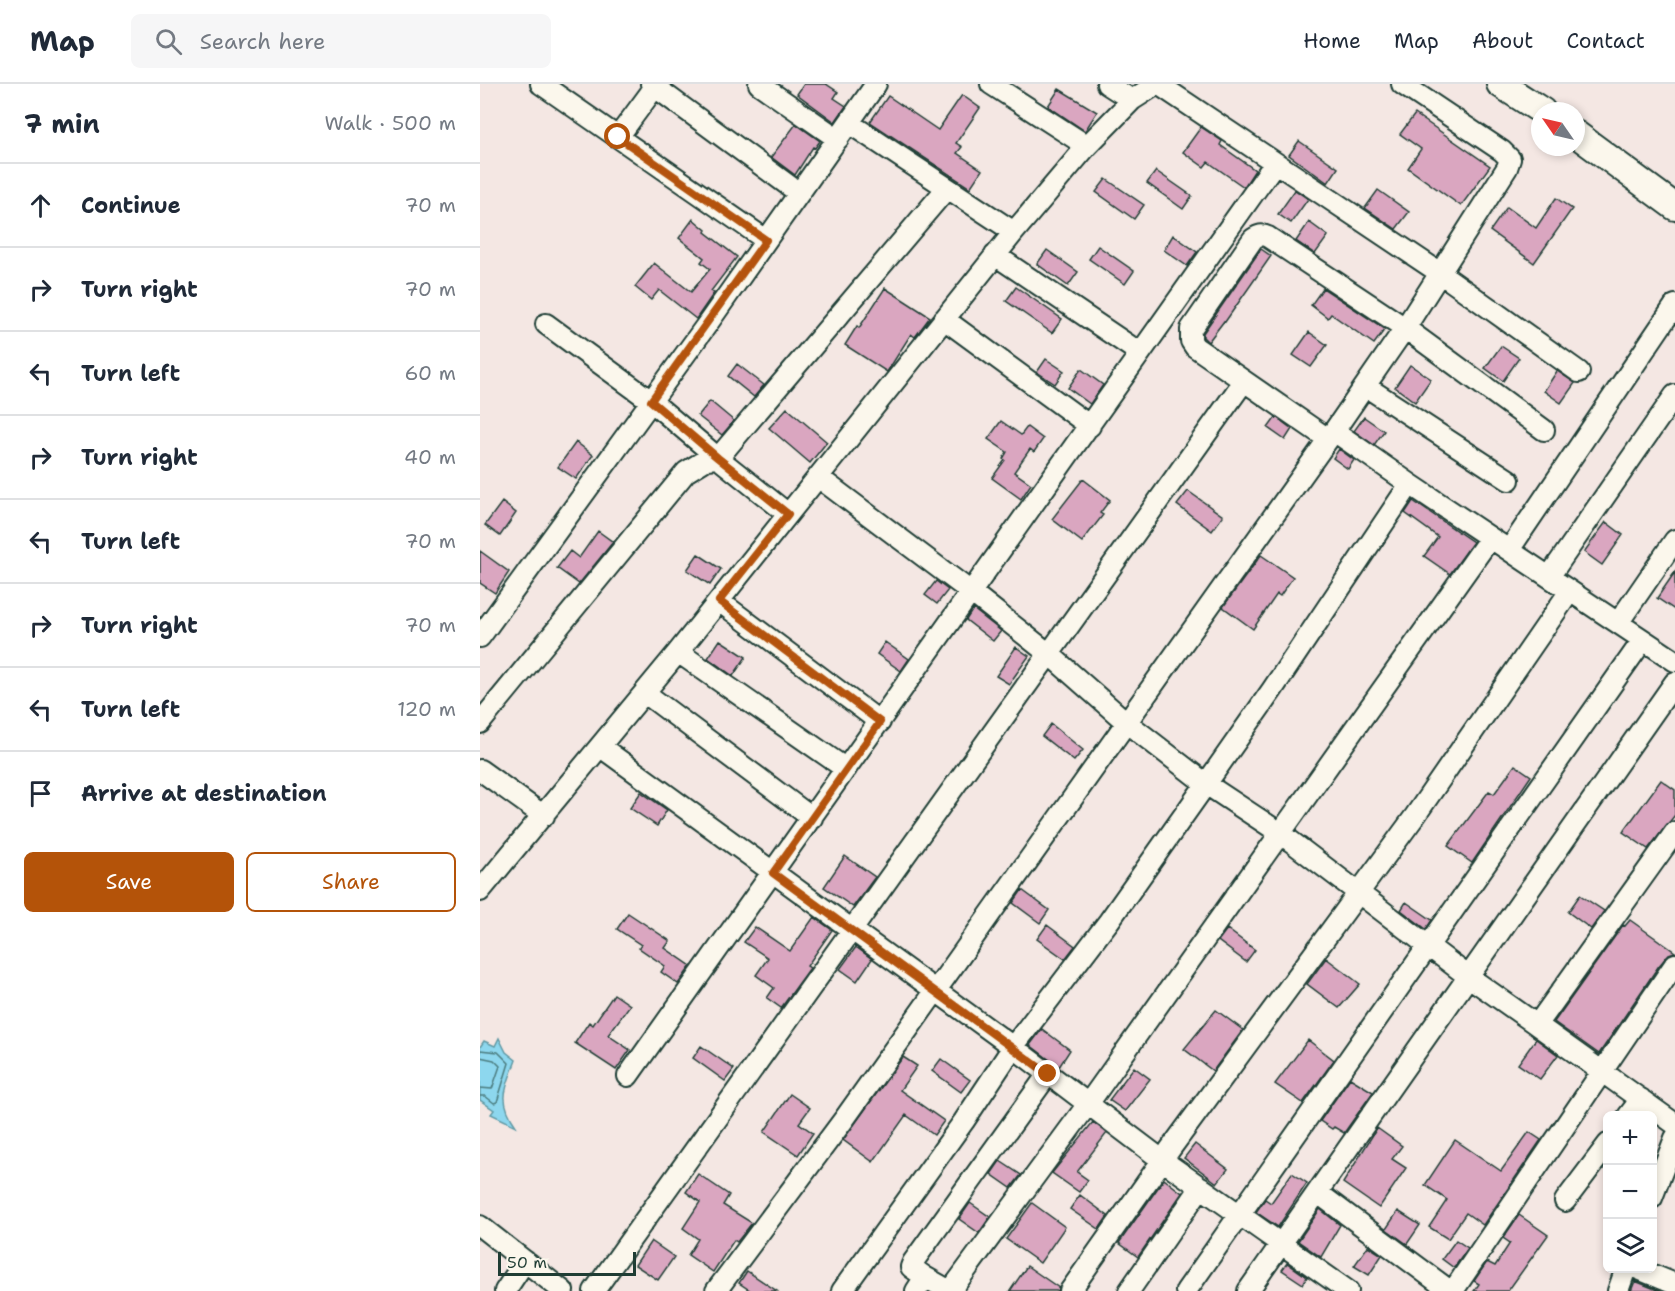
<!DOCTYPE html>
<meta charset="utf-8">
<style>
body{margin:0;font-family:"Shantell Sans",sans-serif;background:#f6f6f7;color:#1f2937}
.controls{position:absolute;right:18px;bottom:18px;display:grid;overflow:hidden;border-radius:9px;box-shadow:0 3px 9px #0003}
.controls button{width:54px;height:54px;display:grid;place-items:center;padding:0;border:0;border-bottom:2px solid #e0e1e3;background:#fff;color:#1f2937;font:30px sans-serif}
.compass{position:absolute;left:1051px;top:18px;width:54px;height:54px;border-radius:50%;background:#fff;box-shadow:0 3px 9px #0003;rotate:304deg}
.scale{position:absolute;left:18px;bottom:15px;width:138px;box-sizing:border-box;padding-left:6px;border:3px solid #1f3d34;border-top:0;font-size:16px;line-height:21px;white-space:nowrap;color:#1f3d34;-webkit-text-stroke:4px #fbf7ec;paint-order:stroke}
.stop{position:absolute;width:18px;height:18px;margin:-14px;border:4px solid #b45309;border-radius:50%;background:#fff}
.stop.end{background:#b45309;border-color:#fff;box-shadow:0 2px 6px #0008}
.list{margin:0;padding:0;list-style:none}
h2{display:flex;justify-content:space-between;align-items:center;height:78px;margin:0;padding:0 24px;font-size:26px}
h2 small{font-size:20px;font-weight:400;color:#747a83}
.list li{display:grid;grid-template-columns:39px 1fr auto;gap:18px;align-items:center;box-sizing:border-box;height:84px;padding:0 24px;border-top:2px solid #e0e1e3}
.list b{display:block;font-size:22px;white-space:nowrap}
.list em{font-size:20px;font-style:normal;color:#747a83}
.actions{display:flex;gap:12px;padding:18px 24px}
.actions a{flex:1;padding:14px 0;border:2px solid #b45309;border-radius:9px;text-align:center;font-size:21px;color:#b45309}
.actions .main{background:#b45309;color:#fff}
.icon{flex:none;width:33px;height:33px;fill:none;stroke:currentColor;stroke-width:2;stroke-linecap:round;stroke-linejoin:round}
.map{position:relative;flex:none;width:1195px;height:1207px;overflow:hidden}
header{display:flex;align-items:center;gap:36px;box-sizing:border-box;height:84px;padding:0 30px;background:#fff;border-bottom:2px solid #e0e1e3}
header strong{font-size:28px}
nav{display:flex;gap:33px;margin-inline-start:auto;font-size:21px}
.search{width:420px;height:54px;background:#f6f6f7;display:flex;align-items:center;gap:15px;box-sizing:border-box;padding:0 21px;border-radius:9px;color:#747a83;font-size:22px}
main{display:flex}
aside{flex:1;background:#fff}
.map>svg:first-child{display:block}
.water{fill:#8dd7ee;stroke:#6199a4;stroke-width:1.5}
.lines{fill:none;stroke-linecap:round;stroke-linejoin:round}
.shore{stroke:#4b7b7e;stroke-width:1.5}
.building{fill:#daa6c0;stroke:#1f3d34;stroke-width:1.5}
.minor-casing{stroke:#1f3d34;stroke-width:24}
.tertiary-casing{stroke:#1f3d34;stroke-width:30}
.minor{stroke:#fbf7ec;stroke-width:20}
.tertiary{stroke:#fbf7ec;stroke-width:26}
.route{stroke:#b45309;stroke-width:8}
</style>
<header>
<strong>Map</strong>
<div class="search"><svg class="icon" aria-label="search" viewBox="0 0 24 24"><circle cx="10" cy="10" r="6"/><path d="M15 15l6 6"/></svg>Search here</div>
<nav><a>Home</a><a>Map</a><a>About</a><a>Contact</a></nav>
</header>
<main>
<aside>
<h2>7 min<small>Walk · 500 m</small></h2>
<ul class="list">
<li><svg class="icon" aria-label="ahead" viewBox="0 0 24 24"><path d="M12 20V5M6 11l6-6 6 6"/></svg><div><b>Continue</b></div><em>70 m</em></li>
<li><svg class="icon" aria-label="right" viewBox="0 0 24 24"><path d="M7 20v-9h11M14 6l5 5-5 5"/></svg><div><b>Turn right</b></div><em>70 m</em></li>
<li><svg class="icon" aria-label="left" viewBox="0 0 24 24"><path d="M17 20v-9H6M10 6l-5 5 5 5"/></svg><div><b>Turn left</b></div><em>60 m</em></li>
<li><svg class="icon" aria-label="right" viewBox="0 0 24 24"><path d="M7 20v-9h11M14 6l5 5-5 5"/></svg><div><b>Turn right</b></div><em>40 m</em></li>
<li><svg class="icon" aria-label="left" viewBox="0 0 24 24"><path d="M17 20v-9H6M10 6l-5 5 5 5"/></svg><div><b>Turn left</b></div><em>70 m</em></li>
<li><svg class="icon" aria-label="right" viewBox="0 0 24 24"><path d="M7 20v-9h11M14 6l5 5-5 5"/></svg><div><b>Turn right</b></div><em>70 m</em></li>
<li><svg class="icon" aria-label="left" viewBox="0 0 24 24"><path d="M17 20v-9H6M10 6l-5 5 5 5"/></svg><div><b>Turn left</b></div><em>120 m</em></li>
<li><svg class="icon" aria-label="arrive" viewBox="0 0 24 24"><path d="M6 21V4h12l-3 4 3 4H6"/></svg><div><b>Arrive at destination</b></div></li>
</ul>
<div class="actions"><a class="main">Save</a><a>Share</a></div>
</aside>
<div class="map">
<svg width="1195" height="1207" viewBox="0 0 1195 1207">
<rect width="100%" height="100%" fill="#f4e7e3"/>
<filter id="ink" filterUnits="userSpaceOnUse"><feTurbulence type="fractalNoise" baseFrequency=".0167" numOctaves="2"/><feDisplacementMap in="SourceGraphic" scale="12" xChannelSelector="R" yChannelSelector="G"/><feConvolveMatrix kernelMatrix="1 2 1 2 8 2 1 2 1" color-interpolation-filters="sRGB"/></filter>
<g filter="url(#ink)">
<path class="water" d="M19,954L26,968L36,976C26,1004 17,1015 36,1042L11,1030L14,1026L0,1016V963L4,957L15,962Z"/>
<g class="lines">
<path class="shore" d="M0,966L18,968L29,979L17,1018L14,1019L5,1012H0
M0,973L14,976L20,982L12,1005L0,1004"/>
</g>
<path class="building" d="M324,0H346L358,8L354,14L366,22L355,38L317,10Z
M579,5L617,28L605,47L568,22Z
M482,11L500,24L476,59L482,63L477,69L502,86L490,104L390,38L408,12L458,46Z
M935,30L1010,82L981,122L928,84L941,65L920,50Z
M316,40L340,57L335,64L333,63L315,91L291,73Z
M721,43L742,57L740,61L775,86L764,103L728,78L724,83L703,68Z
M819,57L858,84L848,99L809,71Z
M676,87L712,112L703,125L667,99Z
M626,95L664,121L654,135L616,108Z
M815,106L828,115L811,139L798,130Z
M898,106L929,128L916,145L885,124Z
M1076,114L1092,125L1054,179L1010,147L1027,123L1056,144Z
M213,135L226,146L225,148L257,173L231,207L234,209L216,235L179,206L171,216L155,203L174,179L211,208L230,185L221,178L224,174L199,154Z
M829,138L848,152L835,170L816,157Z
M693,151L717,168L707,182L684,166Z
M618,162L654,187L645,200L609,175Z
M781,165L791,172L745,238L744,237L728,258L723,253V249Z
M567,166L598,188L588,202L557,180Z
M536,203L582,235L572,249L526,217Z
M405,204L450,233L435,253L431,250L407,288L365,261L377,242L379,244Z
M843,204L905,245L894,260L851,230L848,234L831,221Z
M829,248L847,261L831,283L813,271Z
M1021,262L1039,274L1023,297L1005,284Z
M566,275L584,287L575,300L557,288Z
M257,280L284,301L274,313L248,292Z
M930,281L951,295L935,318L915,303Z
M601,285L623,301L610,320L588,304Z
M1077,287L1095,299L1081,319L1064,307Z
M230,317L254,337L242,351L218,332Z
M307,324L347,358L330,379L289,344Z
M796,333L812,345L805,356L788,344Z
M884,333L904,347L894,361L874,347Z
M521,337L541,351L547,343L563,355L554,368L550,365L534,388L551,400L541,415L512,394L525,376L523,375L527,368L508,355Z
M96,358L113,371L96,395L78,383Z
M859,365L874,376L868,385L853,374Z
M603,395L630,416L620,429L623,431L602,458L572,435Z
M708,407L743,432L732,447L697,421Z
M933,417L993,458L970,490L944,472L958,453L925,429Z
M22,418L36,429L20,452L5,441Z
M1126,438L1143,451L1122,481L1104,468Z
M118,447L133,458L99,500L77,484L90,467L99,474Z
M0,467L29,488L15,509L0,499Z
M218,470L241,485L230,501L207,486Z
M781,471L813,493L800,512L797,510L773,545L743,523Z
M1195,488V526L1177,514Z
M456,497L468,506L457,520L445,511Z
M493,525L521,547L513,557L486,536Z
M240,556L266,573L253,592L228,574Z
M405,558L429,575L421,587L397,570Z
M536,563L549,572L529,600L516,592Z
M571,640L603,666L594,677L562,652Z
M1035,681L1051,692L992,779L968,762L1009,707L1014,710Z
M1181,696L1195,706V731L1168,765L1143,748Z
M161,708L187,726L177,742L150,724Z
M365,772L395,793L373,823L344,803Z
M542,806L569,826L560,839L533,819Z
M1100,811L1124,827L1111,845L1088,828Z
M926,818L952,836L946,845L921,826Z
M148,829L190,857L185,864L211,882L198,900L181,888L185,882L159,864L161,861L137,845Z
M334,833L352,846L327,882L330,884L301,924L287,914L294,904L276,891L288,874L264,858L275,843L310,867Z
M1150,836L1195,868L1189,870L1178,883L1119,970L1074,938L1143,841L1145,842Z
M567,841L595,862L585,875L557,855Z
M747,845L775,866L766,878L738,857Z
M376,863L392,875L377,897L360,885Z
M846,874L880,900L859,924L827,900Z
M134,910L150,921L128,951L150,966L136,986L95,959L109,938L113,941Z
M736,926L763,946L733,987L704,965Z
M562,945L590,966L579,983L550,961Z
M1056,955L1078,971L1060,995L1038,980Z
M828,956L854,976L823,1019L795,1000Z
M221,962L254,985L245,997L213,974Z
M423,973L437,982L420,1006L464,1037L454,1051L426,1031L393,1078L363,1056Z
M461,975L490,996L481,1008L452,987Z
M654,983L670,995L645,1027L629,1016Z
M870,994L893,1008L864,1049L854,1043L852,1045L840,1037Z
M310,1010L330,1024L319,1039L333,1049L318,1071L284,1048Z
M613,1038L627,1049L597,1088L608,1096L599,1108L572,1089Z
M897,1044L922,1062L912,1075L926,1084L899,1124L863,1099Z
M1049,1048L1061,1056L1003,1141L986,1129L968,1155L949,1143L967,1116L945,1101L975,1056L1021,1087Z
M715,1060L748,1085L737,1099L704,1074Z
M520,1077L541,1091L531,1104L511,1090Z
M812,1089L827,1099L798,1143L776,1128L785,1115L791,1119Z
M218,1090L249,1111L243,1121L272,1139L257,1158L254,1156L233,1188L208,1171L218,1155L203,1144L220,1118L206,1108Z
M684,1095L702,1109L658,1173L639,1159Z
M600,1111L628,1132L619,1145L590,1125Z
M490,1119L510,1133L499,1149L479,1135Z
M552,1119L585,1143L560,1179L526,1155Z
M840,1125L860,1141L841,1173L818,1157Z
M918,1127L940,1141L927,1160L906,1145Z
M1039,1131L1068,1151L1028,1207H994L999,1200L994,1197L1007,1178L1015,1182L1030,1159L1023,1154Z
M976,1156L988,1164L974,1184L962,1175Z
M171,1157L194,1173L178,1196L155,1181Z
M888,1162L902,1171L889,1191L874,1182Z
M807,1179L827,1193L823,1200L802,1186Z
M547,1182L579,1204L578,1207H530Z
M267,1187L297,1207H271L259,1199Z
M1155,1197L1180,1207H1151Z"/>
<g class="lines">
<g class="minor-casing">
<path id="minor" d="M61,0L286,156
M171,0L319,109
M279,0L358,55
M511,0L607,62
M627,0L652,16
M678,0L960,189L1099,288
M369,39L534,148
M138,53L177,0
M515,171L660,269
M464,235L610,342
M66,240L171,317L238,374L308,430
M885,302L1029,396
M854,347L930,400L1090,507
M848,355L715,263L711,257V245L773,155C779,151 782,150 788,153L925,244L1064,346
M338,393L491,508L569,570L646,638L726,700L800,749L989,893L1057,941
M1029,466L1195,221
M1069,493L1195,311
M239,517L400,638
M1138,539L1195,456
M0,553L228,239L396,0
M198,568L366,685
M165,609L332,734
M0,639L206,388L227,375L238,374L467,104
M121,663L533,963L682,1076L868,1207
M0,686L64,732
M1195,748L1057,941L1195,1040
M0,807L198,568L534,148L607,62L652,16L677,0
M148,992L795,79
M1148,1032L1161,1015
M838,1109L970,1207
M1172,1114L1195,1054
M1085,1117L1128,1060
M0,1142L83,1207
M1156,1184L1195,1200
M445,1193L431,1183L433,1178L568,990
M25,1207L45,1177
M114,1207L764,297
M236,1207L365,1034L854,347L925,244L1027,84L1030,75L1022,67L922,0
M362,1207L484,1037L533,963L629,837L726,700L792,606L930,400
M436,1207L445,1193L468,1206L475,1201L608,1020L1010,454
M590,1207L691,1064L935,732L1090,507L1195,577
M649,1207L721,1103
M706,1207L1163,556
M768,1207L1195,598
M973,1207L1195,880
M1138,1207L1146,1184"/>
</g>
<g class="tertiary-casing">
<path id="tertiary" d="M1020,0L1062,27
M1096,50L1195,123"/>
</g>
<use href="#minor" class="minor"/>
<use href="#tertiary" class="tertiary"/>
</g>
</g>
<g class="lines" filter="url(#ink)">
<path class="route" d="M138,53L286,156L171,317L238,374L308,430L239,517L400,638L293,789L568,990"/>
</g>
</svg>
<div class="controls">
<button>+</button>
<button>−</button>
<button><svg class="icon" aria-label="layers" viewBox="0 0 24 24"><path d="M12 4l9 5-9 5-9-5zM3 14l9 5 9-5"/></svg></button>
</div>
<svg class="compass" viewBox="-18 -18 36 36"><path d="M0-13l5 13h-10z" fill="#e53935"/><path d="M0 13l5-13h-10z" fill="#747a83"/></svg>
<div class="scale">50 m</div>
<div class="stop" style="left:138px;top:53px"></div>
<div class="stop end" style="left:568px;top:990px"></div>
</div>
</main>
